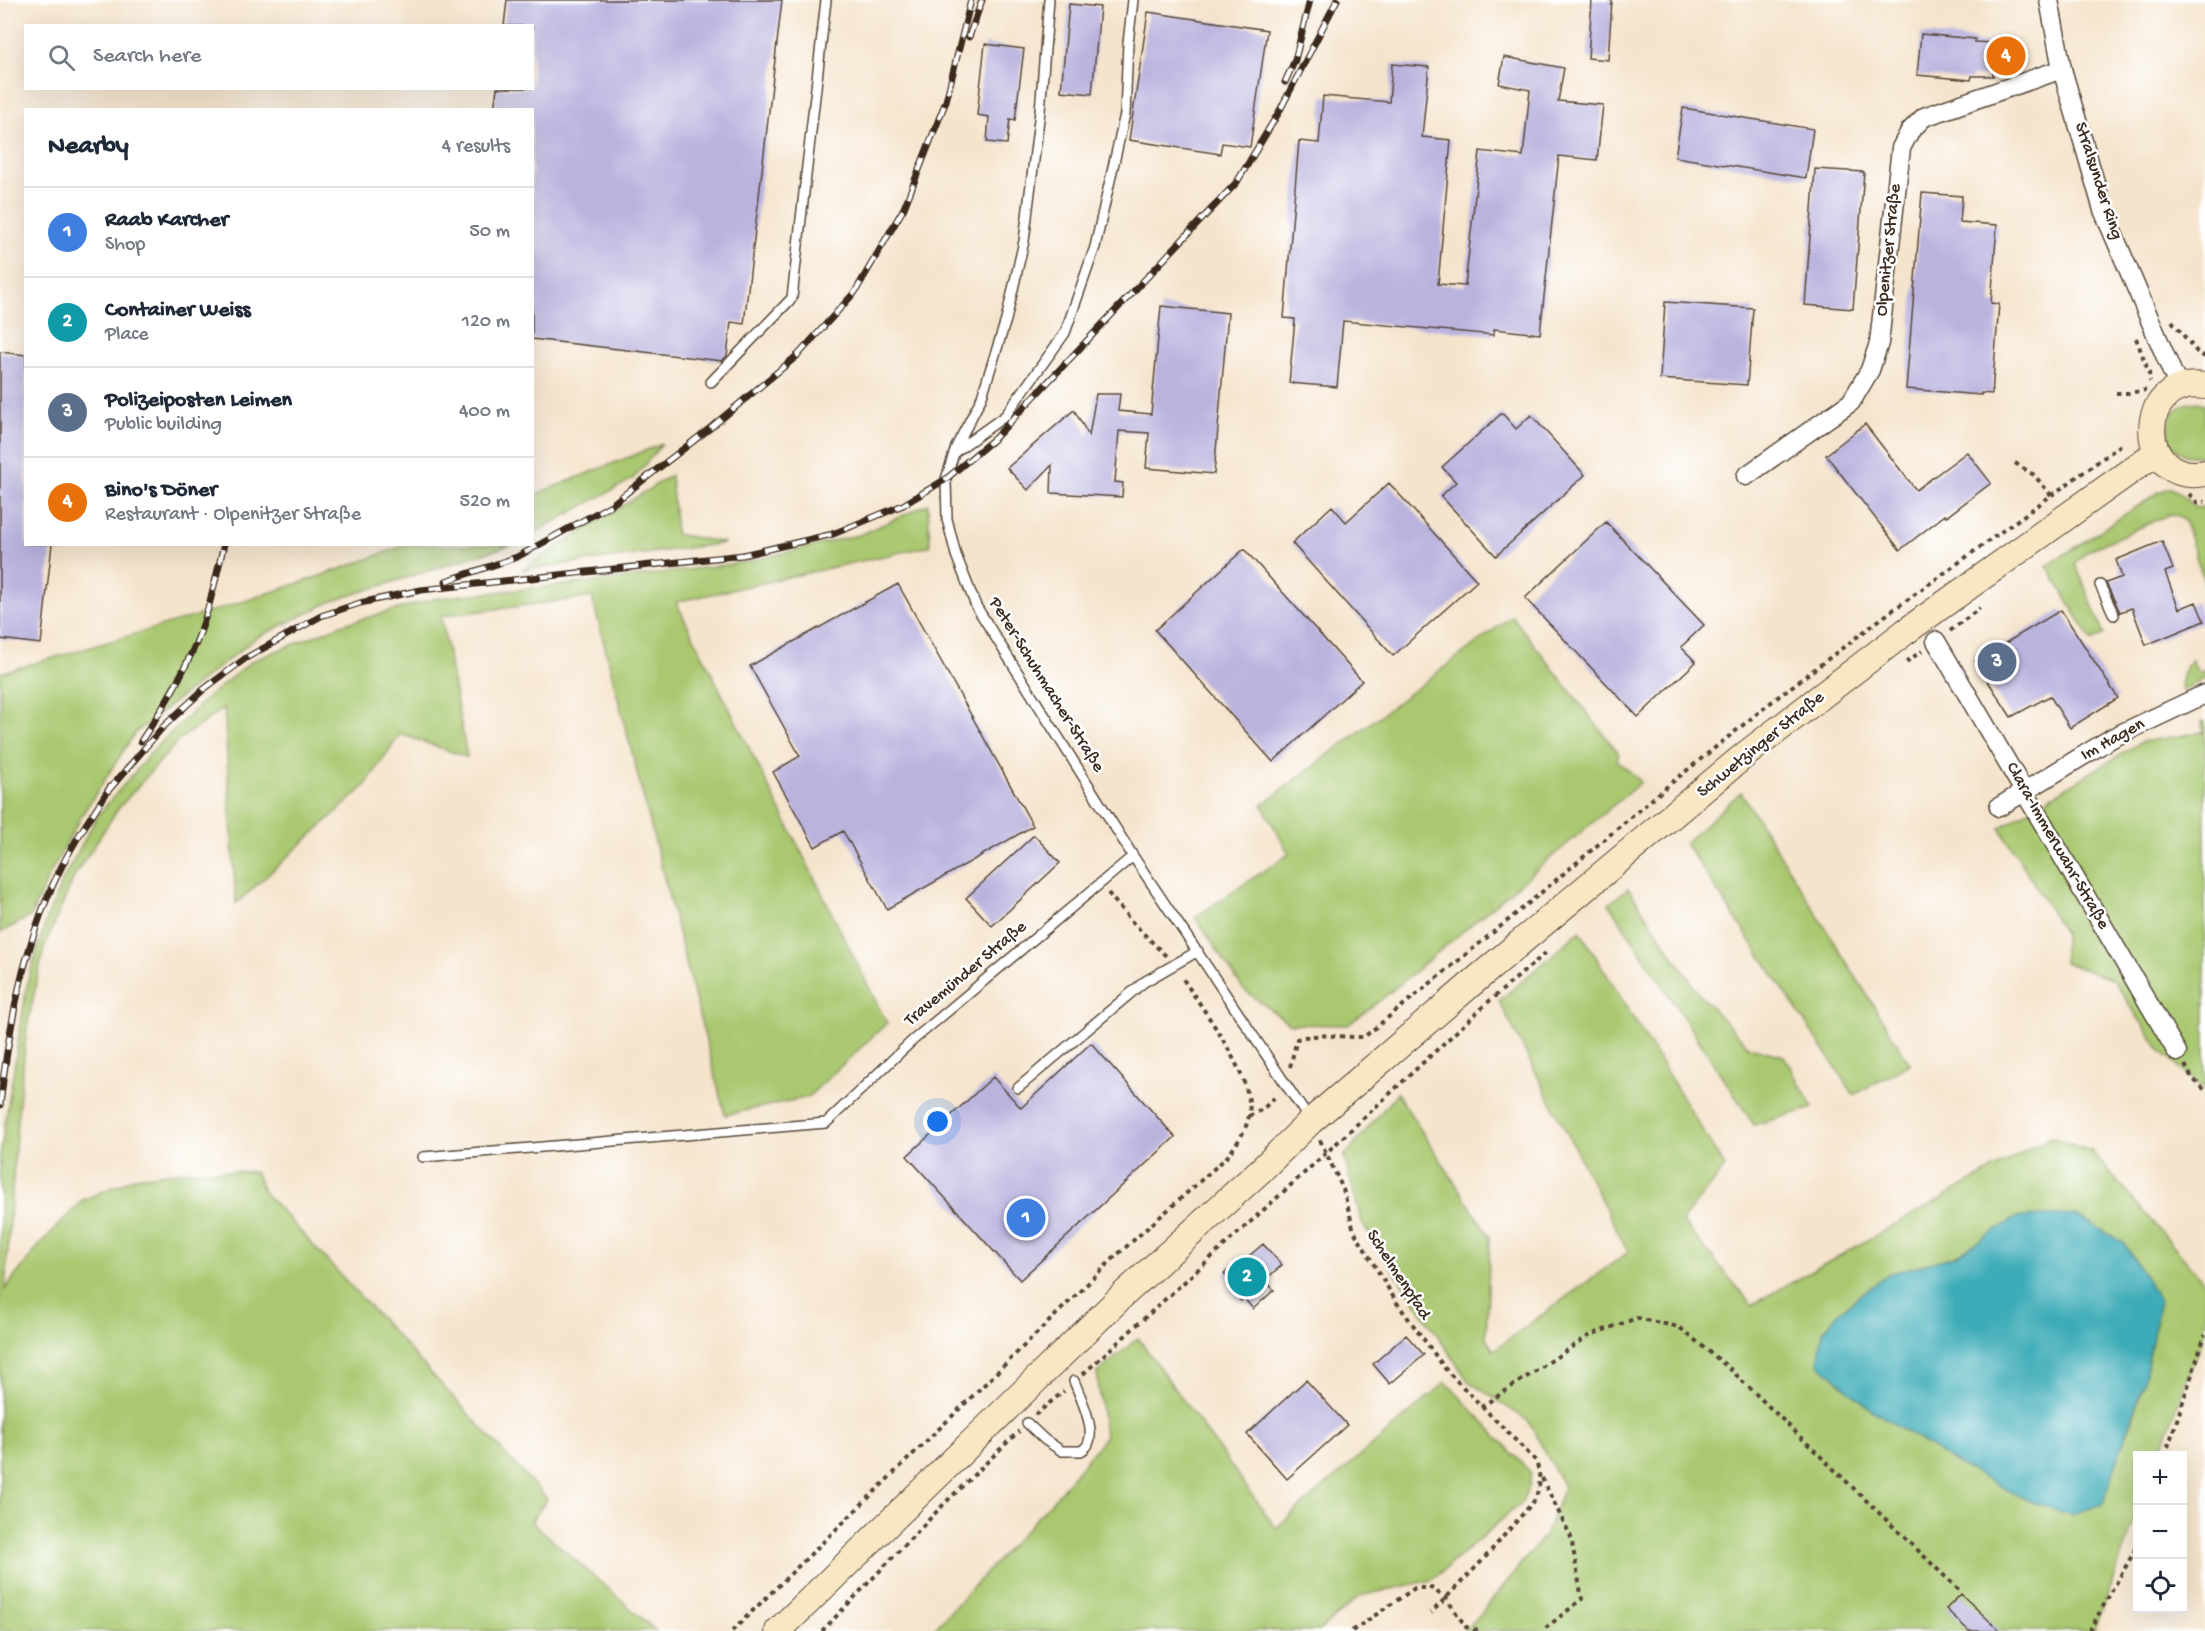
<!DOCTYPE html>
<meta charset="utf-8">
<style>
body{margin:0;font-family:"Gochi Hand",sans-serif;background:#f6f6f7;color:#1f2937}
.controls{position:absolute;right:18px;bottom:18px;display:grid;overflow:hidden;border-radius:0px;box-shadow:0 6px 24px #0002}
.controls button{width:54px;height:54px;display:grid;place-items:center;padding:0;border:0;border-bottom:2px solid #e0e1e3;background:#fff;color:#1f2937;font:30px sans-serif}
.you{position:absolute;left:938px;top:1122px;width:21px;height:21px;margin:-15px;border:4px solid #fff;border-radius:50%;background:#1a73e8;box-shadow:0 0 0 9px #1a73e833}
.badge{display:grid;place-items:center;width:39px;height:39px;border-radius:50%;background:#1f6fb2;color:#fff;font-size:20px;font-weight:700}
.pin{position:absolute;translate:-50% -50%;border:3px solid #fff;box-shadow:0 2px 6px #0006}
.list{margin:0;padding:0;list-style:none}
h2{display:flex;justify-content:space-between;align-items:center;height:78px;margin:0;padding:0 24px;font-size:26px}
h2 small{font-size:20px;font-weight:400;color:#747a83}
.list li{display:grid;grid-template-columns:39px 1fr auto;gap:18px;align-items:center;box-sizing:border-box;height:90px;padding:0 24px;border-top:2px solid #e0e1e3}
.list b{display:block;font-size:22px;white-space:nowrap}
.list p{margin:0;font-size:20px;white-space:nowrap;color:#747a83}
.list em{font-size:20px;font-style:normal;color:#747a83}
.icon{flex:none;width:33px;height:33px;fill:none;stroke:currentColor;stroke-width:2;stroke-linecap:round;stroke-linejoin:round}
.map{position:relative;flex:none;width:2205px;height:1631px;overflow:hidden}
.search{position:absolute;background:#fff;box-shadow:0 6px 24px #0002;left:24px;top:24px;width:510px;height:66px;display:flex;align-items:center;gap:15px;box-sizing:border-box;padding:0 21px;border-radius:0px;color:#747a83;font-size:22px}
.panel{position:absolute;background:#fff;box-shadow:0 6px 24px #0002;left:24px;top:108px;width:510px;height:438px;border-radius:0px}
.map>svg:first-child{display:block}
.green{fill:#a9c86f;stroke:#727946;stroke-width:1.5;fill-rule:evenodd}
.water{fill:#3cacb8;stroke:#3c6b6b;stroke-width:1.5}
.building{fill:#b9b3de}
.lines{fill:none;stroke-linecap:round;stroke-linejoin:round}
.lane-casing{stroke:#574638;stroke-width:12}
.street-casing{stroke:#574638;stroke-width:21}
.secondary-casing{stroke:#574638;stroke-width:28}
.path{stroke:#574638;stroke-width:4;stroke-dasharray:4.5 4.5;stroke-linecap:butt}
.lane{stroke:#fff;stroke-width:9}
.street{stroke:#fff;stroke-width:18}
.secondary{stroke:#f9e7c3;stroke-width:26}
.rail-casing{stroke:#3b2a1e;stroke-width:7}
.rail{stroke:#fff;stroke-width:4.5;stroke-dasharray:14;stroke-linecap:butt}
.labels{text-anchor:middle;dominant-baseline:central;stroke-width:5;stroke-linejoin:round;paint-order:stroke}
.street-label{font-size:18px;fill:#3b2a1e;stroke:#fff}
</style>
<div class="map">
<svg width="2205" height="1631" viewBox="0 0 2205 1631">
<rect width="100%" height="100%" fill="#fff"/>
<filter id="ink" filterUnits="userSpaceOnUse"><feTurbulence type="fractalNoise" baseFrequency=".0167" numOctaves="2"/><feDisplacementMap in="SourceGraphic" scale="12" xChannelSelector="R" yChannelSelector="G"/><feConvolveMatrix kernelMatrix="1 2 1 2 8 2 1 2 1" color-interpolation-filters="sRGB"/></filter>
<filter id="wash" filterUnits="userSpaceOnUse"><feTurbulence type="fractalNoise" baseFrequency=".008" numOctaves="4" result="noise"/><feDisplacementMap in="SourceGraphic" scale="24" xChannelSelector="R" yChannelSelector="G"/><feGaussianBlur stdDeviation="1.35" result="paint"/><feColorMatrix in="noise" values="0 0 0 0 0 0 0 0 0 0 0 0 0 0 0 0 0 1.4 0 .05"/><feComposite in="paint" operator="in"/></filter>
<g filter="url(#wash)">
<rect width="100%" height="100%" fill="#f5e4cc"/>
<path class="green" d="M2197,402L2205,404V455C2162,466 2153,404 2197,402Z
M662,444L633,479L533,533V495Z
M671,475L676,534L725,543L522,570Z
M2170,488L2179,492L2195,508L2203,507L2205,513V584L2185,522L2179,516L2170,514L2089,550L2075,563L2104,634L2092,641L2047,566L2159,492Z
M928,504L930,546L676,602L887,1023L808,1097L725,1115L592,597L441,616L467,757L400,734L365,786L236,904L224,708L179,740L117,810L74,877L44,948L27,1027L17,1122L5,1289L42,1242L83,1200L136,1177L195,1170L255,1172L264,1192L547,1499L531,1521L656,1631H0V1155L28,980L46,921L63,879L98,815L155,748L210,695L252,661L341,625L437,598L604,581L746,562L862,534Z
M405,545H511L332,601L256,638L135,733L82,815L50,874L31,916L0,933V673C136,634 273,596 405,545Z
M1512,616L1619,754L1617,760L1641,782L1387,995L1348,1025L1290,1024L1243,989L1195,917L1289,854L1262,805Z
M2192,660L2198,673L2205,670V679L2182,690C2179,676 2183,670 2192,660Z
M2205,721V1091L2159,1049L2113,980L2064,962V933L2000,828L2141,742L2203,732L2202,722Z
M1741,792L1910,1064L1854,1095L1685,843Z
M1628,888L1699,994L1749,1047L1784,1056L1813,1108L1754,1125L1609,904Z
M1580,931L1725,1167L1682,1221L1752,1305L2050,1137L2091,1151L2205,1283V1331L2159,1455L2138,1456L2137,1514L2094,1631H1463L1476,1620L1547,1532L1564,1487L1528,1421L1468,1381L1362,1223L1344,1157L1397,1093L1490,1237L1486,1338L1494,1350L1628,1252L1499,1001ZM2124,1243L2159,1299L2145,1377L2125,1441L1957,1464L1872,1410L1818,1363L1823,1331L1839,1312L1888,1274L1955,1256Z
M1138,1338L1276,1528L1446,1382L1531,1473L1529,1487L1522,1502L1432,1580L1360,1596L1319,1631H932L1056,1497L1105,1437L1097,1373Z"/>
<path class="water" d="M2077,1215L2124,1243L2160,1300L2145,1377L2103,1504L2071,1515L2027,1500L1957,1464L1872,1410L1818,1363L1823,1331L1839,1312L1888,1274L1955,1256L2017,1217Z"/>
<g id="blocks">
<path class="building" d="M507,0H782L744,324L731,322L727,356L722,361L532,339V110H494L497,88H532V26H504Z
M1592,0H1612L1608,60L1588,58Z
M1069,4L1100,7L1092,94L1061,91Z
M1148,12L1267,30L1250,147L1222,143L1220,154L1129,140Z
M1921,34L1975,39L1974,42L1994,43V51L2012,46L2016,62L1993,68V76H1972L1971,80L1917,75Z
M985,44L1024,49L1015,120L1010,119L1007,144L987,142L989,117L977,115Z
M1504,57L1564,68L1558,101L1603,105L1597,160L1559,156L1540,334L1494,329V335L1343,321L1337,387L1289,383L1295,319L1284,318L1299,141L1319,143L1323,96L1389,102L1392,64L1429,67L1422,137L1451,140L1438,284L1465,286L1480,151L1523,156L1530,90L1499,84Z
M1683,108L1813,129L1806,178L1675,157Z
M1815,169L1864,172L1853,309L1805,305Z
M1922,193L1962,196L1960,222L1997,225L1991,303L1999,304L1992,394L1981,393V395L1906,389Z
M1665,302L1753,308L1747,385L1660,379Z
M1161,306L1228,313L1214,474L1146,468L1149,433L1119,431L1115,482L1123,483L1122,497L1051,493L1052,465L1028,490L1007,468L1074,410L1089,436L1096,394H1120L1118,411L1151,414Z
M0,352L26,355V544H52L41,644L0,639Z
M1502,413L1516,429L1531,415L1585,475L1496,556L1441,496L1456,482L1442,467Z
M1865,424L1916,490L1967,452L1991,483L1946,517L1945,515L1900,550L1826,455Z
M1389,483L1477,581L1393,656L1292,543L1332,506L1346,522Z
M1606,522L1704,625L1681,647L1696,662L1638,717L1525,598Z
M2162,541L2173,569L2165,572L2179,609L2196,602L2204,621L2146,645L2132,608L2120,612L2106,583L2122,577L2116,560Z
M1244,549L1362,681L1273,762L1155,630Z
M898,584L1033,826L887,909L843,831L815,847L773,772L800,756L750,666Z
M2061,610L2118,698L2070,728L2050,696L2011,717L1975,661Z
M1034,835L1060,863L992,926L966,898Z
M1091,1043L1175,1137L1020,1280L907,1156L993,1077L1021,1108Z
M1263,1244L1282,1265L1265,1280L1274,1290L1253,1309L1244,1298L1241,1301L1229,1288L1232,1284L1224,1274L1239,1261L1241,1263Z
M1406,1335L1424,1355L1390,1384L1373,1364Z
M1306,1380L1347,1425L1287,1479L1247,1434Z
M1961,1594L2000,1631H1969L1946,1609Z"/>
</g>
</g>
<g filter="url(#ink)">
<use href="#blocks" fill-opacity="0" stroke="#574638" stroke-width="1.5"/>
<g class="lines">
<g class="lane-casing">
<path id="lane" d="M1049,0L1040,111L1024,241L1006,320L981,399L956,447L946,479L947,519L956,555L976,606L1133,856L1309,1119
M711,382L792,298L826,0
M956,451L1005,416L1065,333L1095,247L1125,114L1128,43L1133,0
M2100,585L2114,615
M1018,1088L1144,982L1198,951
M423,1157L826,1123L912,1041L1133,856
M1027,1423L1045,1440L1062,1451H1081C1084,1449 1087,1447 1088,1444C1096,1429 1080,1396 1074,1381"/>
</g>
<g class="street-casing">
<path id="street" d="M2049,0L2062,69L2103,210L2179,388
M1746,476L1851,402L1870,370L1879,343L1901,148L1910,131L1924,117L2062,69
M1936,641L2177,1052
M1999,807L2112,738L2205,694"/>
</g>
<g class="secondary-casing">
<path id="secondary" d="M2205,386C2133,376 2136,486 2205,473
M778,1631L1124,1294L1261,1170L1311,1121L1478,978L1746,754L1905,632L2157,452"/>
</g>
<path class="path" d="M2172,321L2197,352L2205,357
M2136,338L2149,373L2150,382
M2116,393H2129L2146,390
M2015,463L2034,475L2051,495
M2189,494L2198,503L2205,502
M1950,631L1980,608
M1906,662L1922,651
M1108,893L1132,922L1166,956
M2185,1065L2192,1078L2205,1090
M1290,1067L1297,1039C1319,1032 1341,1038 1364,1037L1517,913L1670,784L1774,700L1878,621L2121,445
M1249,1116L1263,1109L1277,1095
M1320,1140L1343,1189L1354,1231L1397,1303L1447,1371L1536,1461C1541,1477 1541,1486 1534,1501L1482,1561L1431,1613
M1083,1374L1325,1154L1486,1004L1548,951
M1481,1407L1590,1335L1637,1318L1679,1327L1729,1368L1959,1590
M1035,1415L1064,1391
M2165,1456L2205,1335
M1542,1478L1571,1537L1582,1599L1542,1631
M732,1631L1116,1256L1227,1157C1236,1145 1246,1131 1249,1116C1256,1079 1202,1008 1181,976
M822,1631L946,1502L1019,1431
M1352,1631L1415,1588H1431L1446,1598L1466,1627L1479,1631
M2089,1631L2134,1552L2138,1540"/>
<use href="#lane" class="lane"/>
<use href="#street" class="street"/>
<use href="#secondary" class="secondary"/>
<g class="rail-casing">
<path id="rail" d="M969,37L982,0
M1285,82L1295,60L1310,0
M446,581L517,557L611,505L709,429L798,355L855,292L904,208L946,101L971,0
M141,741C162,710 181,678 196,643C209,612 216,577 224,544
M107,792L162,728L204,689L246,658L321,616L360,603L421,590L743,555L833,534L903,505L946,479L995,438L1237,182L1279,112L1337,0
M0,1105C9,1027 23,947 57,876C72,844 92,815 111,786"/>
</g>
<use href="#rail" class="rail"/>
</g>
</g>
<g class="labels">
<g class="street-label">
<text transform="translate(2098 181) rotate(72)">Stralsunder Ring</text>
<text transform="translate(1889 250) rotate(-84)">Olpenitzer Straße</text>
<text transform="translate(1046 685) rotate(58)">Peter-Schuhmacher-Straße</text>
<text transform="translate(2113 740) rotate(-29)">Im Hagen</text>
<text transform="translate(1761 745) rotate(-39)">Schwetzinger Straße</text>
<text transform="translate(2057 846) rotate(60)">Clara-Immerwahr-Straße</text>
<text transform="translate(966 974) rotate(-40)">Travemünder Straße</text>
<text transform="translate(1398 1275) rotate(57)">Schelmenpfad</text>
</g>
</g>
</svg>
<div class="controls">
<button>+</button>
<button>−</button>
<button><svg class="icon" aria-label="locate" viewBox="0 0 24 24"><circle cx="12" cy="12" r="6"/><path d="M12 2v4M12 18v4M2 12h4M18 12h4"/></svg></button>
</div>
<div class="you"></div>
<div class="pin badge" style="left:1026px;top:1218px;background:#3f7fe0">1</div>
<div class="pin badge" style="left:1247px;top:1277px;background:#0f9aa8">2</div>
<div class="pin badge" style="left:1997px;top:662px;background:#5c6f8a">3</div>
<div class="pin badge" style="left:2006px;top:56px;background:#e8710a">4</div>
<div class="search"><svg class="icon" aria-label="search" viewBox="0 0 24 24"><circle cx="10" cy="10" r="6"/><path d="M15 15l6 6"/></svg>Search here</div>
<section class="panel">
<h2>Nearby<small>4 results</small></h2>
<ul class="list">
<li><span class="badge" style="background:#3f7fe0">1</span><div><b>Raab Karcher</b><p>Shop</p></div><em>50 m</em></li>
<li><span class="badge" style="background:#0f9aa8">2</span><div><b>Container Weiss</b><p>Place</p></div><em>120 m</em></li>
<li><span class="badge" style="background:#5c6f8a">3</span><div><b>Polizeiposten Leimen</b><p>Public building</p></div><em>400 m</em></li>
<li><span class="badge" style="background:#e8710a">4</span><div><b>Bino's Döner</b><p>Restaurant · Olpenitzer Straße</p></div><em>520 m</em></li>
</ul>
</section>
</div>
